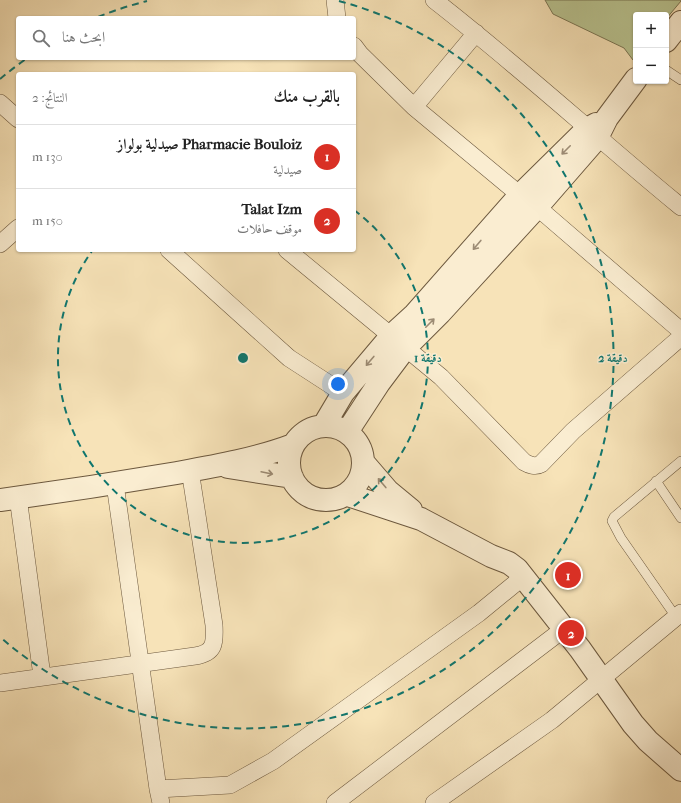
<!DOCTYPE html>
<html lang="ar">
<meta charset="utf-8">
<style>
body{margin:0;font-family:"IM FELL French Canon",Amiri,serif;background:#f6f6f6;color:#222;direction:rtl}
.controls{position:absolute;right:12px;top:12px;display:grid;overflow:hidden;border-radius:4px;box-shadow:0 1px 3px #0004}
.controls button{width:36px;height:36px;display:grid;place-items:center;padding:0;border:0;border-bottom:1px solid #e0e0e0;background:#fff;color:#222;font:20px sans-serif}
.you{position:absolute;left:338px;top:384px;width:14px;height:14px;margin:-10px;border:3px solid #fff;border-radius:50%;background:#1a73e8;box-shadow:0 0 0 6px #1a73e833}
.badge{display:grid;place-items:center;width:26px;height:26px;border-radius:50%;background:#d93025;color:#fff;font-size:13px;font-weight:700}
.pin{position:absolute;translate:-50% -50%;border:2px solid #fff;box-shadow:0 1px 4px #0006}
.list{margin:0;padding:0;list-style:none}
h2{display:flex;justify-content:space-between;align-items:center;height:52px;margin:0;padding:0 16px;font-size:17px}
h2 small{font-size:13px;font-weight:400;color:#767676}
.list li{display:grid;grid-template-columns:26px 1fr auto;gap:12px;align-items:center;box-sizing:border-box;height:64px;padding:0 16px;border-top:1px solid #e0e0e0}
.list b{display:block;font-size:15px;white-space:nowrap}
.list p{margin:0;font-size:13px;white-space:nowrap;color:#767676}
.list em{font-size:13px;font-style:normal;color:#767676}
.icon{flex:none;width:22px;height:22px;fill:none;stroke:currentColor;stroke-width:2;stroke-linecap:round;stroke-linejoin:round}
.map{position:relative;flex:none;width:681px;height:803px;overflow:hidden;direction:ltr}
.search{position:absolute;background:#fff;box-shadow:0 1px 3px #0004;left:16px;top:16px;width:340px;height:44px;display:flex;align-items:center;gap:10px;box-sizing:border-box;padding:0 14px;border-radius:4px;color:#767676;font-size:15px}
.panel{position:absolute;background:#fff;box-shadow:0 1px 3px #0004;left:16px;top:72px;width:340px;height:180px;border-radius:4px;direction:rtl}
.map>svg:first-child{display:block}
.green{fill:#b9c491;stroke:#7b7654}
.lines{fill:none;stroke-linecap:round;stroke-linejoin:round}
.service-casing{stroke:#6c583e;stroke-width:10}
.minor-casing{stroke:#6c583e;stroke-width:18}
.tertiary-casing{stroke:#6c583e;stroke-width:24}
.service{stroke:#faedd1;stroke-width:9}
.minor{stroke:#faedd1;stroke-width:17}
.tertiary{stroke:#faedd1;stroke-width:22}
.oneway{stroke:#9c8b74}
.ring{fill:none;stroke:#0f766e;stroke-width:2;stroke-dasharray:7 5}
.centre{fill:#0f766e;stroke:#faedd1;stroke-width:2}
.ring-label{font-size:12px;text-anchor:middle;font-weight:bold;fill:#0f766e;stroke:#faedd1;stroke-width:3;stroke-linejoin:round;paint-order:stroke}
</style>
<div class="map">
<svg width="681" height="803" viewBox="0 0 681 803">
<rect width="100%" height="100%" fill="#f7e3b8"/>
<filter id="stains"><feTurbulence type="fractalNoise" baseFrequency=".005" numOctaves="4"/><feColorMatrix values="0 0 0 0 .2 0 0 0 0 .09 0 0 0 0 .02 0 0 0 .5 -.17"/></filter>
<radialGradient id="worn" r=".72"><stop offset=".6" stop-color="#630" stop-opacity="0"/><stop offset="1" stop-color="#630" stop-opacity=".3"/></radialGradient>
<path class="green" d="M545,0H681V1L666,19V15H636V56L633,60L624,48L553,14Z"/>
<g class="lines">
<g class="service-casing">
<path id="service" d="M666,70L681,80
M656,481L681,518
M676,617L621,538L612,521L614,517L681,461"/>
</g>
<g class="minor-casing">
<path id="minor" d="M335,0L337,18
M434,0C519,66 598,139 681,207
M354,46L360,54L414,107L520,195
M0,103L18,119
M414,107L476,33
M537,207L681,331
M0,244L18,228
M169,250L289,358L343,393
M287,250L441,377L524,462C529,465 536,467 541,464L573,431L681,337
M115,484L158,789L161,803
M18,497L42,676
M0,683L195,656C215,653 215,643 214,625L190,470
M158,789L230,785L273,761L479,613L523,577
M335,803L565,628
M434,803L552,720L681,613"/>
</g>
<g class="tertiary-casing">
<path id="tertiary" d="M666,41L681,22
M324,425L343,393L392,335L415,314L520,195L587,129L596,124
M289 463a37 37 0 1 1 74 0a37 37 0 1 1-74 0Z
M347,432L379,383L406,347L440,313L537,207L597,138L607,118L636,79
M363,462L388,491L411,510
M228,467L292,477
M348,495L421,519L491,556L509,563L517,569L580,649L633,724L648,741L681,770
M0,500C59,492 118,483 177,473C216,466 256,459 293,445"/>
</g>
<use href="#service" class="service"/>
<use href="#minor" class="minor"/>
<use href="#tertiary" class="tertiary"/>
</g>
<defs><path id="oneway-shaft" d="M-6 0H5M1.5-3L5.5 0L1.5 3" fill="none" stroke-width="1.6" stroke-linecap="round" stroke-linejoin="round"/></defs>
<g class="oneway">
<use href="#oneway-shaft" transform="translate(566 150) rotate(135)"/>
<use href="#oneway-shaft" transform="translate(477 245) rotate(130)"/>
<use href="#oneway-shaft" transform="translate(430 323) rotate(-45)"/>
<use href="#oneway-shaft" transform="translate(370 361) rotate(130)"/>
<use href="#oneway-shaft" transform="translate(267 473) rotate(12)"/>
<use href="#oneway-shaft" transform="translate(382 483) rotate(-130)"/>
</g>
<g class="ring">
<path d="M354 210A185 185 0 1 1 92 251"/>
<path d="M0 79A370 370 0 0 1 26 59M98 17A370 370 0 0 1 147 1M339 1A370 370 0 1 1 0 637"/>
</g>
<circle cx="243" cy="358" r="6" class="centre"/>
<g class="ring-label">
<text x="428" y="362">1 دقيقة</text>
<text x="613" y="362">2 دقيقة</text>
</g>
<rect width="100%" height="100%" filter="url(#stains)"/>
<rect width="100%" height="100%" fill="url(#worn)"/>
</svg>
<div class="controls">
<button>+</button>
<button>−</button>
</div>
<div class="you"></div>
<div class="pin badge" style="left:568px;top:575px">1</div>
<div class="pin badge" style="left:571px;top:633px">2</div>
<div class="search"><svg class="icon" aria-label="search" viewBox="0 0 24 24"><circle cx="10" cy="10" r="6"/><path d="M15 15l6 6"/></svg>ابحث هنا</div>
<section class="panel">
<h2>بالقرب منك<small>النتائج: 2</small></h2>
<ul class="list">
<li><span class="badge">1</span><div><b>Pharmacie Bouloiz صيدلية بولواز</b><p>صيدلية</p></div><em>130 m</em></li>
<li><span class="badge">2</span><div><b>Talat Izm</b><p>موقف حافلات</p></div><em>150 m</em></li>
</ul>
</section>
</div>
